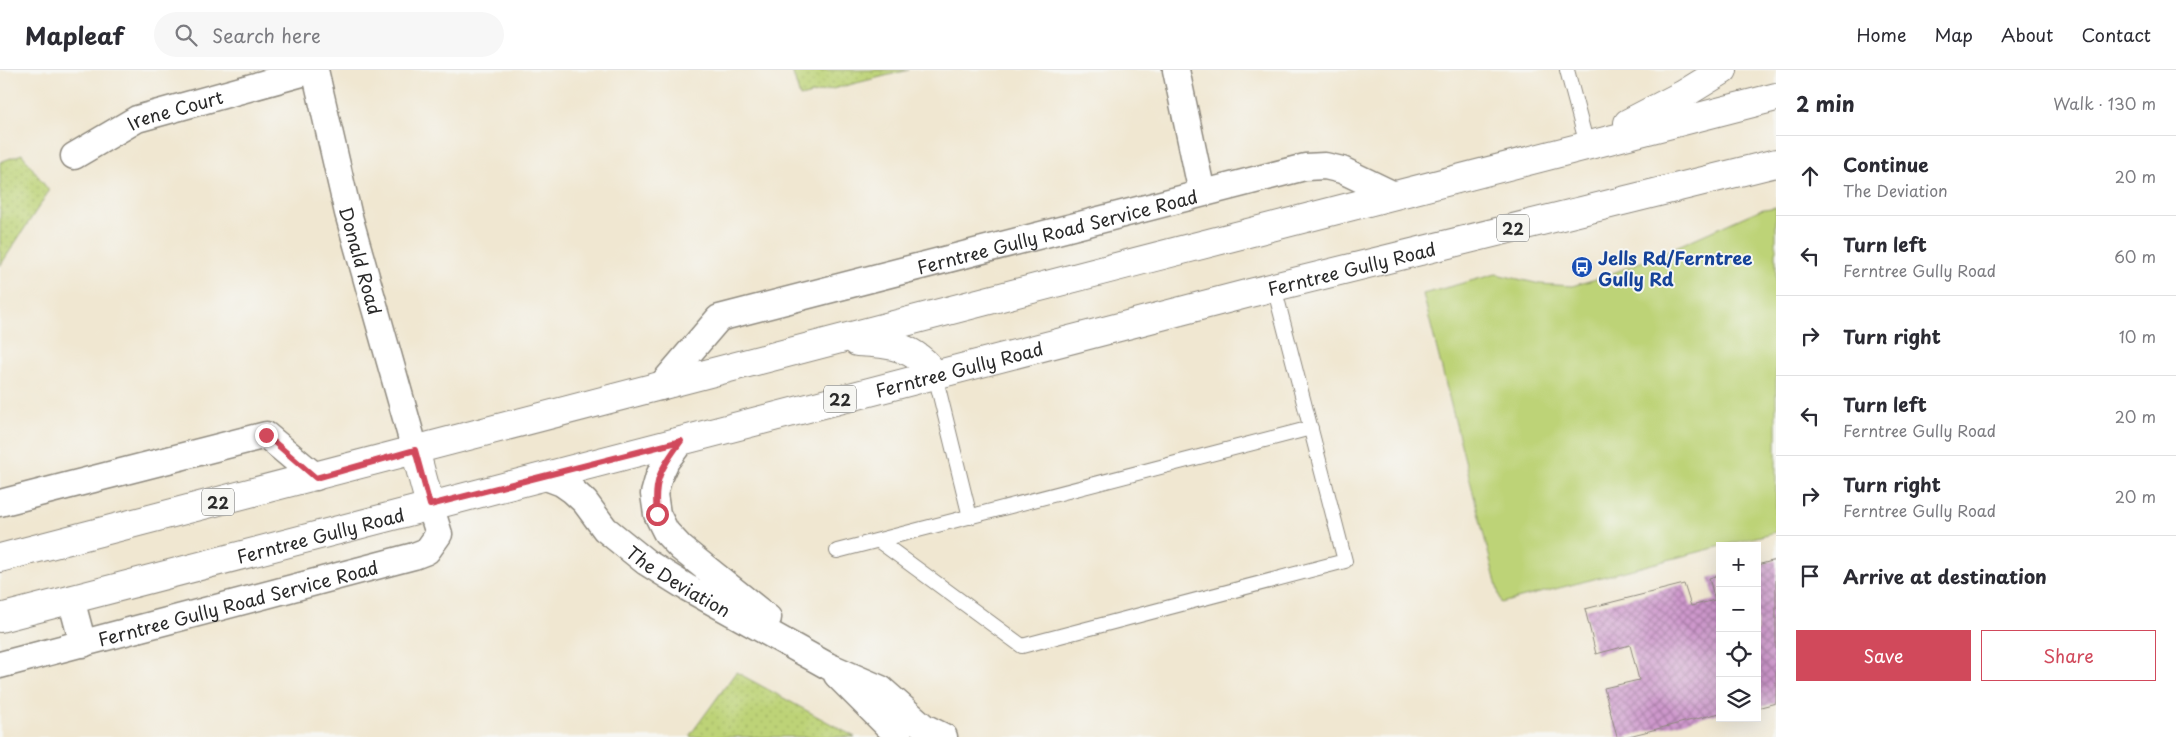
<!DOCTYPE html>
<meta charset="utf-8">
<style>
body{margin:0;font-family:"Playpen Sans",sans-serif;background:#f7f7f7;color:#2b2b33}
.controls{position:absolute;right:15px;bottom:15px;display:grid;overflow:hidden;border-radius:0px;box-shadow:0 5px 20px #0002}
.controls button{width:45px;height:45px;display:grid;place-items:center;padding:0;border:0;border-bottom:1px solid #e1e1e2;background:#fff;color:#2b2b33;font:25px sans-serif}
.stop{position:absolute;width:15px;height:15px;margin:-11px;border:4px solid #d1495b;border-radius:50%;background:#fff}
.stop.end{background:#d1495b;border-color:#fff;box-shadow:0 1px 5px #0008}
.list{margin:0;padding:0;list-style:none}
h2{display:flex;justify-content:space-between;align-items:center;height:65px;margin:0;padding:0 20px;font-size:21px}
h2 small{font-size:16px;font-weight:400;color:#7c7c81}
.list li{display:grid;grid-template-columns:32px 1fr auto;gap:15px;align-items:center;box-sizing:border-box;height:80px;padding:0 20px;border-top:1px solid #e1e1e2}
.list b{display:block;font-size:19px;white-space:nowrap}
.list p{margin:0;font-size:16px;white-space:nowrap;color:#7c7c81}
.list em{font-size:16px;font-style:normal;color:#7c7c81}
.actions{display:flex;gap:10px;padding:15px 20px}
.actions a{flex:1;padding:11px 0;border:1px solid #d1495b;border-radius:0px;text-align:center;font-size:18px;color:#d1495b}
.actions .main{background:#d1495b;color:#fff}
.icon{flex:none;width:28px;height:28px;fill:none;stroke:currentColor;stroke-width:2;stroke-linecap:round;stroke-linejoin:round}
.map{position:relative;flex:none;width:1776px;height:667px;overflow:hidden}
header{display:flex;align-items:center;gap:30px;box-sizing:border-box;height:70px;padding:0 25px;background:#fff;border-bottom:1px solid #e1e1e2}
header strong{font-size:24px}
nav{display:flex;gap:28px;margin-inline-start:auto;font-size:18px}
.search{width:350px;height:45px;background:#f7f7f7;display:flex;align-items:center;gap:12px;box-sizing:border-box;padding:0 18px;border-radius:28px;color:#7c7c81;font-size:19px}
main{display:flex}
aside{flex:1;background:#fff}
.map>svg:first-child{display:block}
.grass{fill:#bdd377;stroke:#747f51}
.park{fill:url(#park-dots);stroke:#747f51}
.building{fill:url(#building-cross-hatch)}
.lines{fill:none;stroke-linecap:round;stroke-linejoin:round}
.lane-casing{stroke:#8e897e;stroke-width:16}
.street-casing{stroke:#8e897e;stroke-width:29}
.primary-casing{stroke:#8e897e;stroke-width:30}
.lane{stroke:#fff;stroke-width:14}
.street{stroke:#fff;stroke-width:26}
.primary{stroke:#fff;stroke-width:28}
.route{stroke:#d1495b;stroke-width:6}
.labels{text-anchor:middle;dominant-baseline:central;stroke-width:4;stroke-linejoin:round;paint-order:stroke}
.shield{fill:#f6f6f2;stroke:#686867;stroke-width:1}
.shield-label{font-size:16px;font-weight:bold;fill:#2b2b2b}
.street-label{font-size:18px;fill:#2b2b2b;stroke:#f6f6f2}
.transit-label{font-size:18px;font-weight:bold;fill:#164399;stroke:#f6f6f2;text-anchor:start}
</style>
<header>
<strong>Mapleaf</strong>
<div class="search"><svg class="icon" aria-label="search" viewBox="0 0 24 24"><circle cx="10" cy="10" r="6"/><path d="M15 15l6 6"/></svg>Search here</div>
<nav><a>Home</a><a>Map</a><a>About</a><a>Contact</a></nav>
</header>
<main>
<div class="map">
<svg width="1776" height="667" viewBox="0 0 1776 667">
<defs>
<pattern id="park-dots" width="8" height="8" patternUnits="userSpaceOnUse" patternTransform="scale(1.25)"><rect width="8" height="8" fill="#bdd377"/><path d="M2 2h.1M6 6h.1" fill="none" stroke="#a3b567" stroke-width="1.8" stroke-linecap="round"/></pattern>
<pattern id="building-cross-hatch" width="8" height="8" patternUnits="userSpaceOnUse" patternTransform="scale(1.25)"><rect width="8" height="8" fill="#ce98cc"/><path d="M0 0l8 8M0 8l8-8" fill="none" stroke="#a77ca6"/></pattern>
</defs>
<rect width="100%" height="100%" fill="#f6f6f2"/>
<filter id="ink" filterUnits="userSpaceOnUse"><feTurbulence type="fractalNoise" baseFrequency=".02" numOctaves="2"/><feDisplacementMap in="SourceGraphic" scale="10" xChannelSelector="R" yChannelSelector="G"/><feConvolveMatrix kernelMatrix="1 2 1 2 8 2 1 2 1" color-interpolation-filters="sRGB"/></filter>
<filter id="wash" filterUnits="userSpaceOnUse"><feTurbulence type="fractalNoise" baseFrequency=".0096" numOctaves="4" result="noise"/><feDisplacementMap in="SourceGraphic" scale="20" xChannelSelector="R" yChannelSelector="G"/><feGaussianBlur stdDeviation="1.12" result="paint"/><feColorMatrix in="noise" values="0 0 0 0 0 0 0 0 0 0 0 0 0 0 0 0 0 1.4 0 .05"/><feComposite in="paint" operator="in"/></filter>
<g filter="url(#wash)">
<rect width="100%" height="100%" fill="#f0e7d1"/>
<path class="grass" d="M1776,137V462L1501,533L1423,224L1496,204L1540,214L1572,216L1603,207L1660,184L1759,140Z"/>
<path class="park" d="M792,0H909L800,27Z
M22,84L49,121L0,196V92Z
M736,602L855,667H691L690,665Z"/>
<g id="blocks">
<path class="building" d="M1776,490V633L1757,638V495Z
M1720,505V643L1625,667H1617L1604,618L1639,610L1630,575L1596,584L1585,539L1684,514L1691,536L1715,530L1709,508Z"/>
</g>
</g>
<g filter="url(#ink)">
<use href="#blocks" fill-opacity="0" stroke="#8e897e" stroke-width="1"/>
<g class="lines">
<g class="lane-casing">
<path id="lane" d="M1567,0L1587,75
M935,305L970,447
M879,471L1022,576L1345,491L1274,217
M837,481L1311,358"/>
</g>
<g class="street-casing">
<g id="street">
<path id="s1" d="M315,0L348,143L415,380"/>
<path d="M1176,0L1202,123"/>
<path id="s2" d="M74,86L137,49L313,0"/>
<path id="s3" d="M660,317L719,248L1305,97L1325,96L1342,100L1392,124"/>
<path d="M681,371L666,391L659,406L654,424L657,444L666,462L681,478L768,548"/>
<path id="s4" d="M546,407L562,413L572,420L585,432L605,459L646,492L686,517L828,596L881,619L924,657L944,667"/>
<path d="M0,433L266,365L316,407"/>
<path d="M71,529L83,574"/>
<path id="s5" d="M0,595L414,486L427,481L439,464L430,435"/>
<path d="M837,605L899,667"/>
</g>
</g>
<g class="primary-casing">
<g id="primary">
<path d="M1628,53L1684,24L1723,0"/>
<path d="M857,272C889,273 915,276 935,305"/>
<path d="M415,380L430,435"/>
<path d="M0,488C593,336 1183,177 1776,27"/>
<path id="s6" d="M0,548L1250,223L1776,93"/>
</g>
</g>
<use href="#lane" class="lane"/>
<use href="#street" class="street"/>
<use href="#primary" class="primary"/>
</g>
</g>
<g class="lines" filter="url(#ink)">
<path class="route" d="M266,365L316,408L415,380L430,435L681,371C661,398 653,410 657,444"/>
</g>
<defs>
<g id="bus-disc" transform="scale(1.125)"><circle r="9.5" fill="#1a4fb4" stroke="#f6f6f2"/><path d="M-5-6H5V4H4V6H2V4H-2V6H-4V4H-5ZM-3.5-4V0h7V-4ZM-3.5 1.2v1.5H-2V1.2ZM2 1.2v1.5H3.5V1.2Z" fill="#fff"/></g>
</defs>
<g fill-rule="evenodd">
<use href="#bus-disc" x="1582" y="197"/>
</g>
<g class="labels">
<g class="shield">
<rect x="1497" y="144.5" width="32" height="27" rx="4"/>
<rect x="824" y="315.5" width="32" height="27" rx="4"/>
<rect x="202" y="418.5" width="32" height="27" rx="4"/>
</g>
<g class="shield-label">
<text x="1513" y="158">22</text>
<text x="840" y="329">22</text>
<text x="218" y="432">22</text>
</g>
<g class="street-label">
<text stroke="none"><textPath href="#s2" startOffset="112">Irene Court</textPath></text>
<text stroke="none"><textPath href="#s3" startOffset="440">Ferntree Gully Road Service Road</textPath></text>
<text stroke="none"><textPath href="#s1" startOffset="196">Donald Road</textPath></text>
<text stroke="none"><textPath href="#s6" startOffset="1396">Ferntree Gully Road</textPath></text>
<text stroke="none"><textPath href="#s6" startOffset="991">Ferntree Gully Road</textPath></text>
<text stroke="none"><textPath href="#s6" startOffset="331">Ferntree Gully Road</textPath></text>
<text stroke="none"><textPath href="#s4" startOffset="171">The Deviation</textPath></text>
<text stroke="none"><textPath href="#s5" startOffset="246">Ferntree Gully Road Service Road</textPath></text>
</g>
<g class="transit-label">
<text x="1598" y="187">Jells Rd/Ferntree<tspan x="1598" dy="21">Gully Rd</tspan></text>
</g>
</g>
</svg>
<div class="controls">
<button>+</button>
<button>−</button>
<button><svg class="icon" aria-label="locate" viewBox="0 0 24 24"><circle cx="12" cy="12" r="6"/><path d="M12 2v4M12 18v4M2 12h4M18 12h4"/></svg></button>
<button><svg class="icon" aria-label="layers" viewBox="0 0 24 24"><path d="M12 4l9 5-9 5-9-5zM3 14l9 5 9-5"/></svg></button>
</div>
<div class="stop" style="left:657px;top:444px"></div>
<div class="stop end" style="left:266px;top:365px"></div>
</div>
<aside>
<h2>2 min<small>Walk · 130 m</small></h2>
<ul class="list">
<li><svg class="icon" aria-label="ahead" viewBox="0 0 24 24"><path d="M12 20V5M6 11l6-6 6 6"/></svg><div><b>Continue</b><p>The Deviation</p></div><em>20 m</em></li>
<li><svg class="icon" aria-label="left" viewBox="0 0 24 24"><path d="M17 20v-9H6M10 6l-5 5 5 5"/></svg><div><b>Turn left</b><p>Ferntree Gully Road</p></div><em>60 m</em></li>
<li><svg class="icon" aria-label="right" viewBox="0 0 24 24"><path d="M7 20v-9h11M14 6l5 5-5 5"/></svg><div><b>Turn right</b></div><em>10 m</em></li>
<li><svg class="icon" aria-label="left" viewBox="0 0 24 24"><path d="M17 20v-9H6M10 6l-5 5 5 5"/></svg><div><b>Turn left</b><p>Ferntree Gully Road</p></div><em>20 m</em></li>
<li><svg class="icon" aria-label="right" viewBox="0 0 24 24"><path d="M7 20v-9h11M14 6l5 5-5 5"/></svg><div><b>Turn right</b><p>Ferntree Gully Road</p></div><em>20 m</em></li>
<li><svg class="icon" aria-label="arrive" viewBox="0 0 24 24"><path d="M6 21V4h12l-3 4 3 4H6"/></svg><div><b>Arrive at destination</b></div></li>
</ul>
<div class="actions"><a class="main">Save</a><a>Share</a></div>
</aside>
</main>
